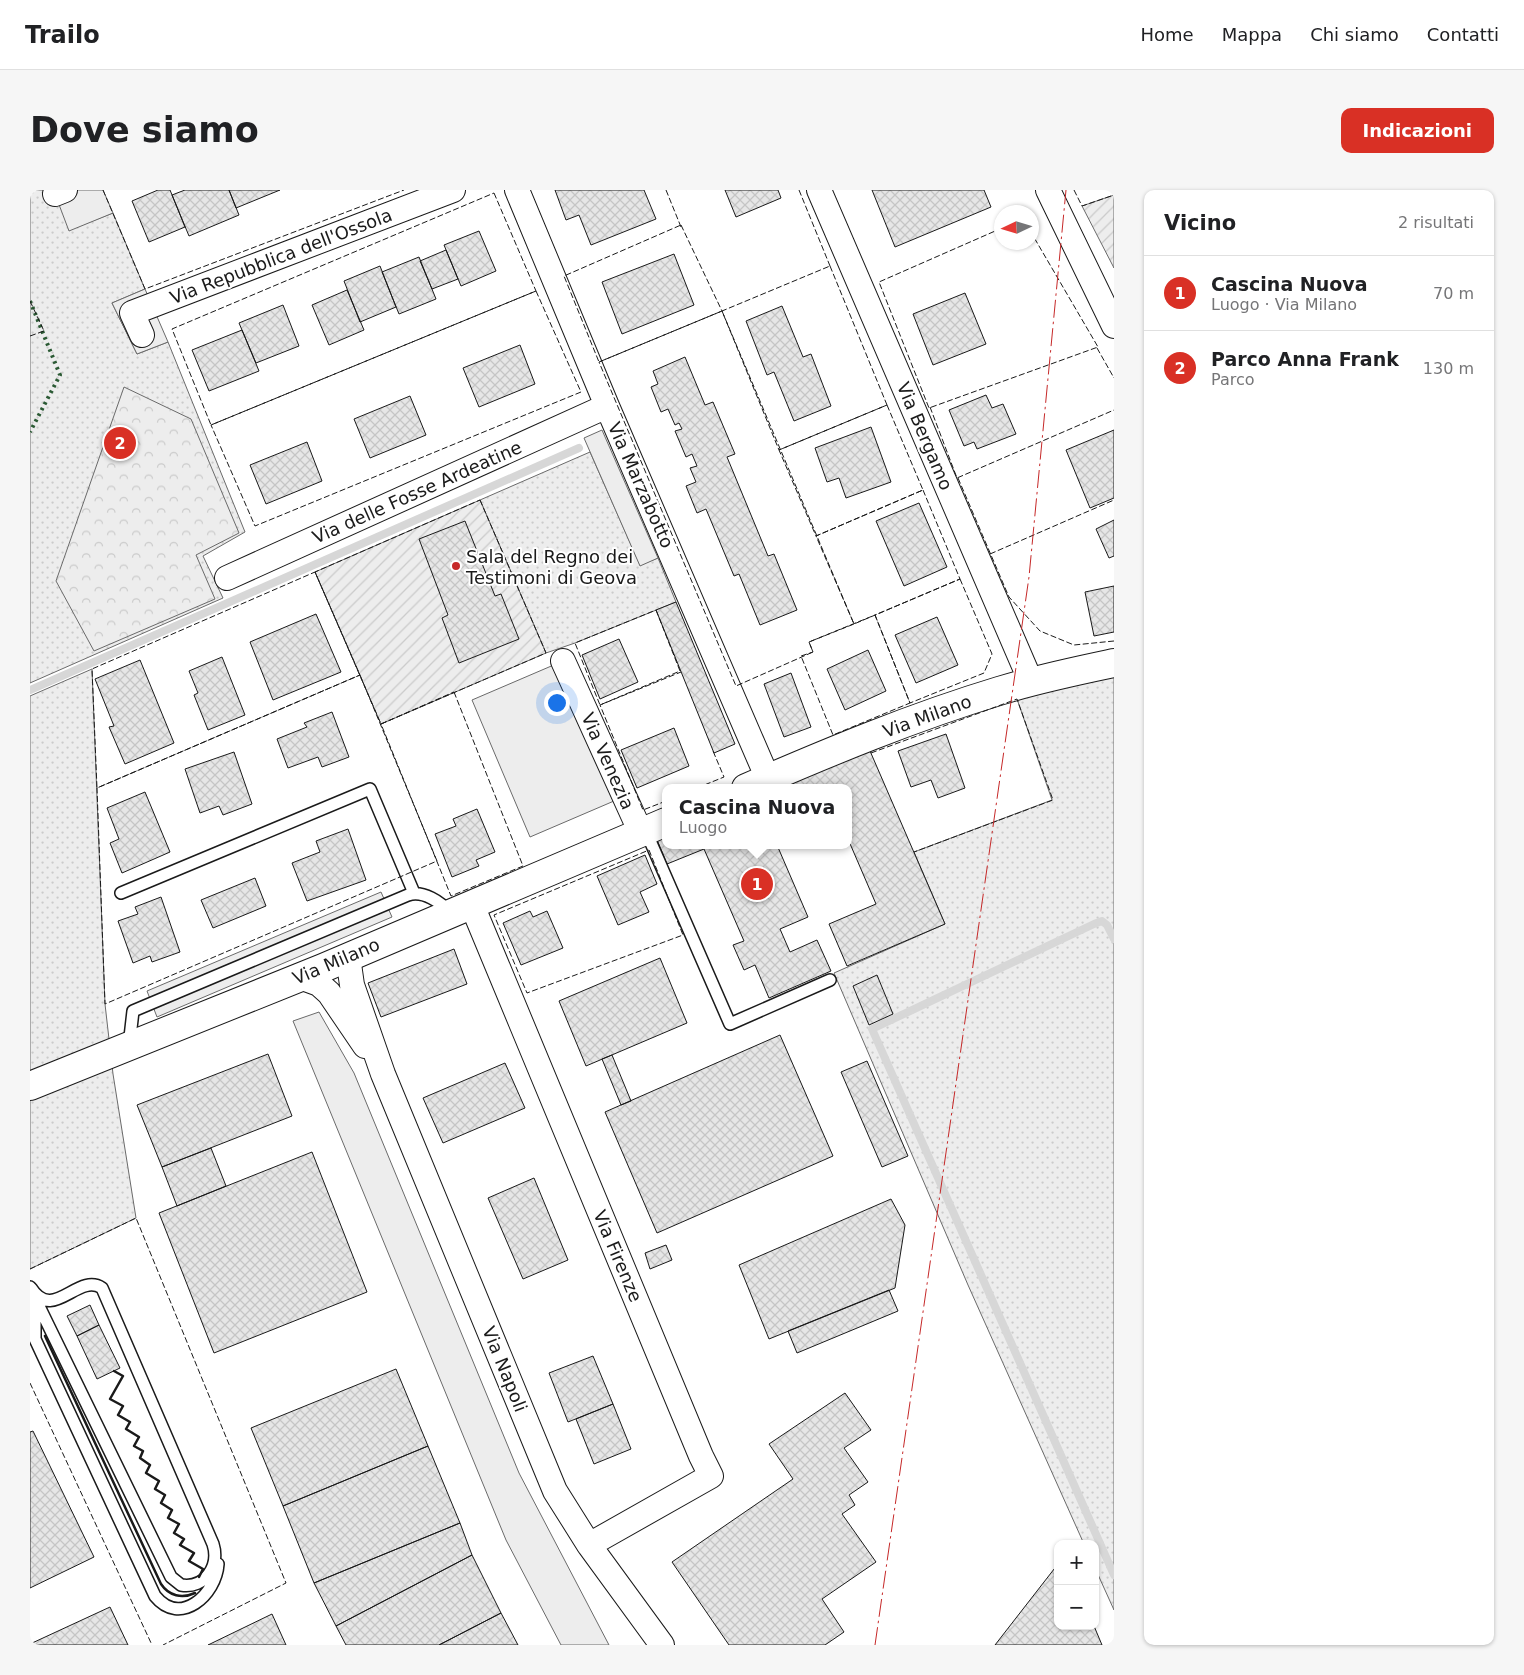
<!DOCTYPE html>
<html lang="it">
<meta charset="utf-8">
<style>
body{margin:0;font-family:"DejaVu Sans",sans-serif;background:#f6f6f6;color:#202124}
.controls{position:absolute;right:15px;bottom:15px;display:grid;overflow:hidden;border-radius:10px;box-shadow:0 1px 4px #0004}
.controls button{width:45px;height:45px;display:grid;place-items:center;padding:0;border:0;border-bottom:1px solid #e0e0e0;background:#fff;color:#202124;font:25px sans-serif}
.compass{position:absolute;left:964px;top:15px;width:45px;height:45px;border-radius:50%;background:#fff;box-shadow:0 1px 4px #0004;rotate:266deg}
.you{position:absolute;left:526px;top:512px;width:18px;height:18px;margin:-12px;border:4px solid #fff;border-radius:50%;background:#1a73e8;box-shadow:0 0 0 8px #1a73e833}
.badge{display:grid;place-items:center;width:32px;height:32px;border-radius:50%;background:#d93025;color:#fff;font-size:16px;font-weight:700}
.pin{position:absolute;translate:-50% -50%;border:2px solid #fff;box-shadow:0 1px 5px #0006}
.popup{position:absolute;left:632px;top:594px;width:190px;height:65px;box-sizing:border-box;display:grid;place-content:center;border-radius:10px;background:#fff;filter:drop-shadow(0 1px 4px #0005);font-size:16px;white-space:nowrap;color:#757577}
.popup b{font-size:19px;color:#202124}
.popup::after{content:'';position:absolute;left:50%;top:100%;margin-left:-10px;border:10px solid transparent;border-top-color:#fff}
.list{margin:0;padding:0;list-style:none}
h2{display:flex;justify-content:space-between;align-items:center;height:65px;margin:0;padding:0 20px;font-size:21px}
h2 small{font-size:16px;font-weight:400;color:#757577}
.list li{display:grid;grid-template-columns:32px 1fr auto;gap:15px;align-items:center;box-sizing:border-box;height:75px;padding:0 20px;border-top:1px solid #e0e0e0}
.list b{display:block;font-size:19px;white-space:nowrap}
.list p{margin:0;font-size:16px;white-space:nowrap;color:#757577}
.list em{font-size:16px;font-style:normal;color:#757577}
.map{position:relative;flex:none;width:1084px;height:1455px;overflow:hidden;border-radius:10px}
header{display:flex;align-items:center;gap:30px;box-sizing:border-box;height:70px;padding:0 25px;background:#fff;border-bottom:1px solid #e0e0e0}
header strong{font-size:24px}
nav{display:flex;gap:28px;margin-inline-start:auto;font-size:18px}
.intro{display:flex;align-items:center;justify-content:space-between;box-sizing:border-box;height:120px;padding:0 30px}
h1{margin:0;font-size:35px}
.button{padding:12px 22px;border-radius:10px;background:#d93025;color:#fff;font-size:18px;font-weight:700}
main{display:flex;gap:30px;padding:0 30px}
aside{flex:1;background:#fff;border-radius:10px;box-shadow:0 1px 4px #0004}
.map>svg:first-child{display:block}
.grass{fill:url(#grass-dots);stroke:#6a6a6a}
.forest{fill:url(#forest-crowns);stroke:#6a6a6a}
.garden{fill:url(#garden-furrows);stroke:#6a6a6a}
.pitch{fill:#ededed;stroke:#6a6a6a}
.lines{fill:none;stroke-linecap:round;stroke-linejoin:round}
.stream{stroke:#d7d7d7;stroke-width:8}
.building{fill:url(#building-cross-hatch);stroke:#1a1a1a}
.service-casing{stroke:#1a1a1a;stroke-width:14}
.minor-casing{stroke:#1a1a1a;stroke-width:26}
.tertiary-casing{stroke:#1a1a1a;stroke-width:30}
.service{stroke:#fff;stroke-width:11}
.minor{stroke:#fff;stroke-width:24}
.tertiary{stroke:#fff;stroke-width:28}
.hedge{stroke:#2b5a34;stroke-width:4;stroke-dasharray:2.5 4;stroke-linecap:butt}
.fence{stroke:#1a1a1a;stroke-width:1;stroke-dasharray:6 2.5;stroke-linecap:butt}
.wall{stroke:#1a1a1a;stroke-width:2.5}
.power{stroke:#c62828;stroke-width:1;stroke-dasharray:18 4 2.5 4;stroke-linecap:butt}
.poi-dot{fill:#c62828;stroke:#fff;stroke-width:2}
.labels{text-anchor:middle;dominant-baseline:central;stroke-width:4;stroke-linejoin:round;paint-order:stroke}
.street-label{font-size:18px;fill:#1a1a1a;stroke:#fff}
.poi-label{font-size:18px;fill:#1a1a1a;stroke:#fff;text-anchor:start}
</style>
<header>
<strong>Trailo</strong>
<nav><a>Home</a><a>Mappa</a><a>Chi siamo</a><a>Contatti</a></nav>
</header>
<div class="intro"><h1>Dove siamo</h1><a class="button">Indicazioni</a></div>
<main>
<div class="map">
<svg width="1084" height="1455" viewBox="0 0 1084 1455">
<defs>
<pattern id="grass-dots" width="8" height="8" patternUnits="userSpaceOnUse" patternTransform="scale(1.25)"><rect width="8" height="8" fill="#ededed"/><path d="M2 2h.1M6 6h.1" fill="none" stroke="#cbcbcb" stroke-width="1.8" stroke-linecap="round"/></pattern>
<pattern id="forest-crowns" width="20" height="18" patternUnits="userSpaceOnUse" patternTransform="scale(1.25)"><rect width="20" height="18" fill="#ededed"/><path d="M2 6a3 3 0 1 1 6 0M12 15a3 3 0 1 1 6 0" fill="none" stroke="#cbcbcb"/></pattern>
<pattern id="garden-furrows" width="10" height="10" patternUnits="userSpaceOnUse" patternTransform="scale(1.25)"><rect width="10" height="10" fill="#ededed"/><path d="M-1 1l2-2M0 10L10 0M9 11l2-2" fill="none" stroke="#cbcbcb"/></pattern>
<pattern id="building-cross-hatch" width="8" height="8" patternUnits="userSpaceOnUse" patternTransform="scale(1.25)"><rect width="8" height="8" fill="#e6e6e6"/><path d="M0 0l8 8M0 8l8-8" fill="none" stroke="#c5c5c5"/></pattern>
</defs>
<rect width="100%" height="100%" fill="#fff"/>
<path class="grass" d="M0,0H35L39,40L83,23L115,99L82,113L107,164L138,152L215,342L173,366L193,408L0,493Z
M560,262L610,375L628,368L646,412L545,453L516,463L450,310Z
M62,479L75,814L83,884L106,1028L0,1079V506Z
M1084,485V1420L1065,1378V1354H1054L938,1095L804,783L915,734L884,662L1022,610L987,509Z"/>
<path class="forest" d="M94,197L161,229L209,343L166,365L185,409L64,461L26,391Z"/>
<path class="garden" d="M1084,5V78L1052,16Z
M450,310L516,463L351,534L285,382Z"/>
<path class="pitch" d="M35,0H73L83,23L39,41L25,4Z
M115,99L138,152L107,164L82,113Z
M572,240L628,368L610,376L554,248Z
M526,474L584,611L500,647L442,510Z
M351,702L362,727L127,827L117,801Z
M289,822L324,883L489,1283L579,1455H531L476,1350L263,831Z"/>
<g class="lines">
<path class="stream" d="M0,500L549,258
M1084,749L1077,735L1072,731L1064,734L842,839L1084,1385"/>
</g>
<path class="building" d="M128,0H140L155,37L119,52L102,11Z
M155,0H199L209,25L159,46L142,5Z
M199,0H250L206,18Z
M525,0H614L626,29L561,55L549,25L536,30Z
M695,0H748L751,8L706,27Z
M842,0H954L961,17L865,57Z
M449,41L466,81L431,96L414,55Z
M416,60L428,89L402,99L390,71Z
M644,64L664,115L592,144L572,92Z
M389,67L406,109L369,124L352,82Z
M350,76L366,117L330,132L314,91Z
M317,100L334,140L299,155L282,115Z
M935,103L956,154L903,175L883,124Z
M253,115L269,156L226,173L209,133Z
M752,116L773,167L781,164L801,216L764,231L744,182L737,185L716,131Z
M212,140L229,181L179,201L162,160Z
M490,155L505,194L449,217L433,178Z
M655,167L675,215L683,212L705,264L697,267L738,366L744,364L767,420L730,435L709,384L704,386L676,319L667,323L656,296L666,292L660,278L667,276L662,264L656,267L645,241L652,239L649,233L645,235L638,219L631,222L621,197L628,194L623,181Z
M956,205L962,218L973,214L986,244L947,259L944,252L934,256L919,220Z
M380,206L396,245L340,268L324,229Z
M841,237L861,292L816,308L809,288L797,292L785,258Z
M1084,240V308L1060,318L1036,260Z
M277,252L292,291L236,314L220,275Z
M889,313L917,377L874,396L846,331Z
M1084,330V366L1079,368L1066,339Z
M435,331L465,406L471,404L489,449L429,473L412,428L418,425L389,349Z
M1084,396V442L1064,446L1055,402Z
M646,412L705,554L684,563L626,420Z
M286,424L311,482L243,510L220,452Z
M907,427L928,475L886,493L865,445Z
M589,449L608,492L570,509L552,465Z
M838,460L856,501L815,520L797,479Z
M192,467L215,525L178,540L164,505L168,503L159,481Z
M110,470L144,553L95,574L79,537L84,536L65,489Z
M761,483L781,537L754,547L734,494Z
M302,522L319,567L292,577L288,567L258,578L247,549L277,537L274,533Z
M644,538L659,576L607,598L591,560Z
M916,544L935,598L908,608L901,590L881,597L868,561Z
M837,554L915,734L817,776L799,734L846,714L818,649V598H737Z
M204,562L222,614L193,625L189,616L170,623L155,579Z
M115,602L140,662L92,683L80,653L89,649L77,618Z
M447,619L465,662L446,670L449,676L422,687L405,644L426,636L423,629Z
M318,639L336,690L277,711L262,673L290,662L286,651Z
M636,640V655H719L721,661L733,655H747L778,727L750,739L760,762L787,750L801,781L739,808L725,775L714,780L703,755L714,751L674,659L637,674L625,645Z
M615,665L627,694L610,702L619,722L588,735L567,686Z
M225,688L236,716L183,738L171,710Z
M131,707L150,762L122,772L120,766L103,773L88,731L108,724L105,717Z
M500,721L503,727L517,721L533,758L491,775L473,733Z
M424,759L437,794L351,827L338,793Z
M630,768L657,833L556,876L529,811Z
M847,785L863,824L839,835L823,796Z
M750,845L803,966L627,1043L575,922Z
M238,864L262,926L132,977L107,915Z
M582,865L601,911L591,915L572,869Z
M837,871L878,966L852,977L811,882Z
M475,873L495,918L413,953L393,908Z
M181,958L196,996L147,1016L132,977Z
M282,962L337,1102L184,1163L129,1023Z
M504,988L538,1070L493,1089L458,1008Z
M861,1009L875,1035L865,1098L739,1149L709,1075Z
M636,1055L642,1070L620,1079L615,1063Z
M859,1100L868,1121L767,1163L758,1141Z
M60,1115L69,1135L47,1146L37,1126Z
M69,1135L90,1178L67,1189L47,1146Z
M563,1166L583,1214L538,1232L519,1183Z
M366,1179L398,1256L253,1316L221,1238Z
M815,1203L841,1240L814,1258L838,1292L819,1305L825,1315L812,1324L846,1372L792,1409L814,1442L795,1455H699L642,1372L763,1289L739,1254Z
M583,1214L601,1259L564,1274L546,1229Z
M3,1241L64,1367L0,1398V1242Z
M398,1256L430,1333L284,1393L253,1316Z
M430,1333L442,1365L306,1436L284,1393Z
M442,1365L471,1423L409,1455H316L306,1436Z
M1028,1374V1436H1064L1072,1455H965Z
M80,1417L98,1455H0V1454Z
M471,1423L488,1455H409Z
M242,1424L256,1455H178Z"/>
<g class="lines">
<g class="service-casing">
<path id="service" d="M611,643L621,653L700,834L800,790
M91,703L340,599L384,703
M99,856L103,821L378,705C393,700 411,712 420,723
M0,1097L4,1106L141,1387L151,1395C175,1399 190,1376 183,1354L72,1098C48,1082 23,1133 1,1098
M5,1110V1149L125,1406C150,1437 186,1405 188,1374"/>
</g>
<g class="minor-casing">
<path id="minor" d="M487,0L577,216L738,589
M789,0L1001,492
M1018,0L1084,136
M25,4L35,0
M112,145L102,123L423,0
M197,388L577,216
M533,471L611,643
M442,715L671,1266L681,1286L559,1355
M318,767L322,795L353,884L525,1301L559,1355L632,1455
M270,787L289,794L299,803L335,856"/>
</g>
<g class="tertiary-casing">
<path id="tertiary" d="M716,598C799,562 883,527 969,501C1007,489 1046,481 1084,473
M0,896L293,778L636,632"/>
</g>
<use href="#service" class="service"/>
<use href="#minor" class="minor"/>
<use href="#tertiary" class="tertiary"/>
<path class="hedge" d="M0,111L30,185L0,242"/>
<path class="fence" d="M73,0L115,99L374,0
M636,0L651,37
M769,0L800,76
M1044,0L1052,16L1084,5
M464,3L506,101L181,235L142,139Z
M651,35L692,121L569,172L534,86Z
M972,38L849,92L899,218L1068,157L1002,44
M800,76L857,215L749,260L692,121Z
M506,101L551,202L225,336L181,235Z
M0,111L14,141
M692,121L824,434L779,452L783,462L706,496L569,172Z
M0,146L14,141
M1067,158L1084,188
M857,215L893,300L786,346L749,260Z
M900,217L927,288L1084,220
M928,288L979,407L1010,441L1044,455L1084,451
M893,300L930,389L824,434L786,346Z
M450,310L516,463L351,534L285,382Z
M960,364L1084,310
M285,382L330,485L67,598L62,479Z
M930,389L962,464L954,483L880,513L845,425Z
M626,420L650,481L570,515L545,453Z
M845,425L880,513L803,545L771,466L783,462L779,452Z
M330,485L407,671L75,814L67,598Z
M424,502L493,676L421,706L351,534Z
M841,563L987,509L1023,610L884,662
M667,598L694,587L683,561
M636,611L613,620L570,515L651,482
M619,660L653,745L497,803L464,725Z
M0,1079L106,1028L256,1393L133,1455
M0,1193L122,1455"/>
<path class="wall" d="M15,1146L131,1394C139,1406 152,1409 165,1403
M84,1181L93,1186L80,1209L93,1216L88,1225L100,1232L96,1239L109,1247L104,1256L113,1261L110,1268L120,1275L116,1283L129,1291L125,1299L135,1305L131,1313L142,1320L138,1328L149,1334L144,1343L154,1349L150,1355L164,1363L159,1371L173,1379L169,1387"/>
<path class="power" d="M845,1455L999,387L1036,0"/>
</g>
<circle class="poi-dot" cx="426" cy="376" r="5"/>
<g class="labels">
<g class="street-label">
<text transform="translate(251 66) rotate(-21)">Via Repubblica dell'Ossola</text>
<text transform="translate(895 246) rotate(67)">Via Bergamo</text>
<text transform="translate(611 295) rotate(66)">Via Marzabotto</text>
<text transform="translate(387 302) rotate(-24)">Via delle Fosse Ardeatine</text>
<text transform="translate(897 526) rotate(-20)">Via Milano</text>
<text transform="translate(578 571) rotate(66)">Via Venezia</text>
<text transform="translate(306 771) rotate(-23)">Via Milano</text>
<text transform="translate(588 1066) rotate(67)">Via Firenze</text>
<text transform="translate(475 1179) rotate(68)">Via Napoli</text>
</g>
<g class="poi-label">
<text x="436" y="366">Sala del Regno dei<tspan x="436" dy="21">Testimoni di Geova</tspan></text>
</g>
</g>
</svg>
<div class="controls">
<button>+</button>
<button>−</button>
</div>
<svg class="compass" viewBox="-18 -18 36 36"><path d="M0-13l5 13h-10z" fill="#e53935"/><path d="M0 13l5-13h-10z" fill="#757577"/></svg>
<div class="you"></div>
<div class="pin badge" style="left:727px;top:694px">1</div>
<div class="popup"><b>Cascina Nuova</b>Luogo</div>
<div class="pin badge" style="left:90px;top:253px">2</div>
</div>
<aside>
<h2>Vicino<small>2 risultati</small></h2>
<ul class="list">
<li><span class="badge">1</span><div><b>Cascina Nuova</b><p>Luogo · Via Milano</p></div><em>70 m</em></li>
<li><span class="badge">2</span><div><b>Parco Anna Frank</b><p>Parco</p></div><em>130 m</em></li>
</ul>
</aside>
</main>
